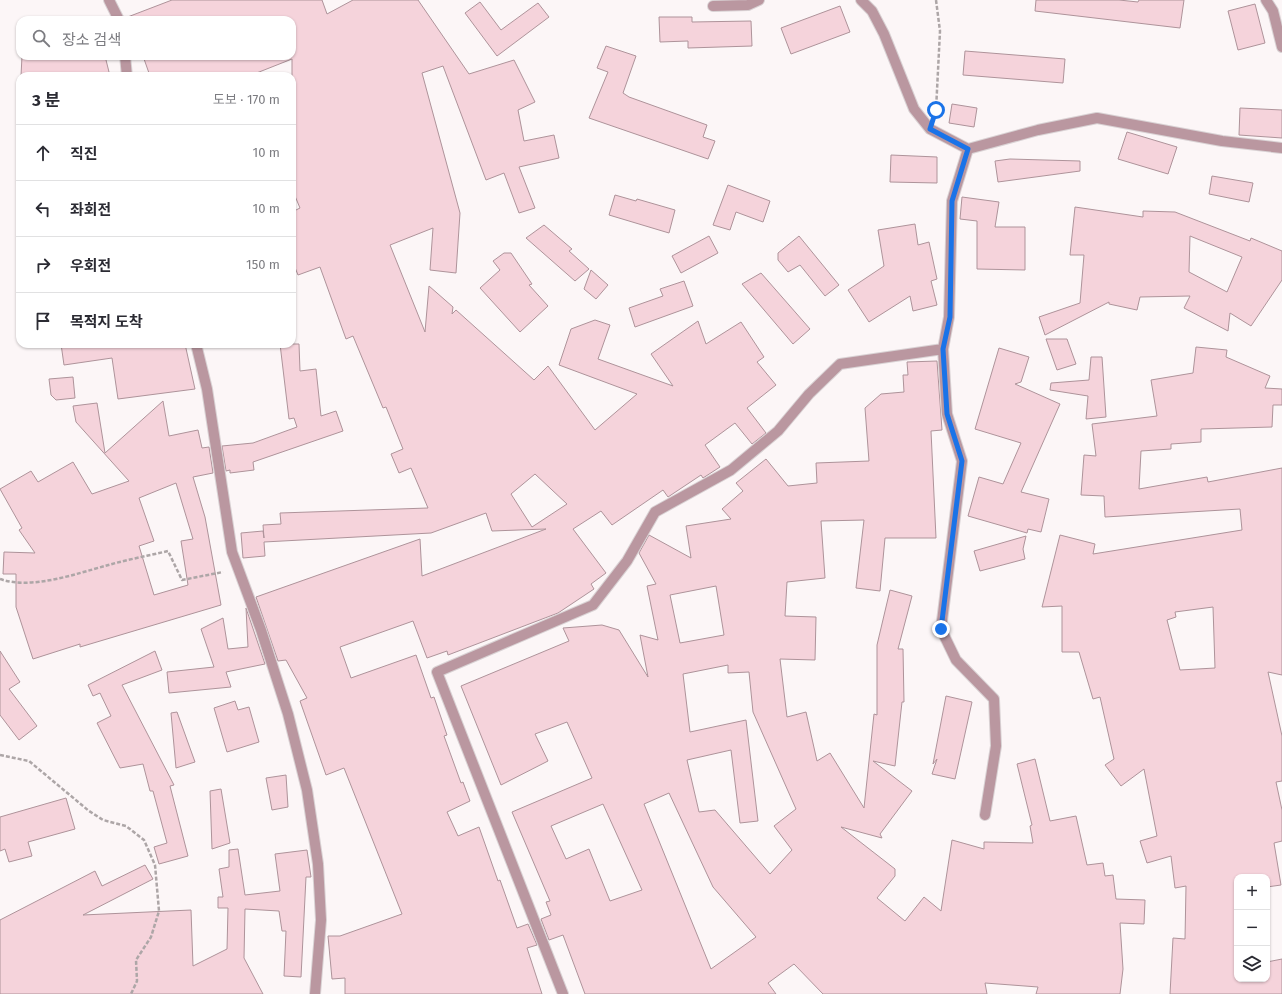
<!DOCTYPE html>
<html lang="ko">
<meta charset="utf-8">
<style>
body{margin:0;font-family:"Fira Sans","Noto Sans KR",sans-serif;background:#f2f2f3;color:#2b2b33}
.controls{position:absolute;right:12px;bottom:12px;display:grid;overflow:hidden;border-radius:8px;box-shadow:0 1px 3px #0004}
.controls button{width:36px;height:36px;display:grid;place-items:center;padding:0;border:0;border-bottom:1px solid #e1e1e2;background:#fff;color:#2b2b33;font:20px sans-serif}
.stop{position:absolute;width:12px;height:12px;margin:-9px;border:3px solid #1a73e8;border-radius:50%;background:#fff}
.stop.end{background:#1a73e8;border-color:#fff;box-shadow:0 1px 4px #0008}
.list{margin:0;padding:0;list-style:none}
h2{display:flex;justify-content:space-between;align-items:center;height:52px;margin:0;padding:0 16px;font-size:17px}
h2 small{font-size:13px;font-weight:400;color:#7c7c81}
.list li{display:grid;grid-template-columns:26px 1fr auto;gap:12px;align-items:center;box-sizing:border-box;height:56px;padding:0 16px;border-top:1px solid #e1e1e2}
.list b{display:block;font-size:15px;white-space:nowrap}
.list em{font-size:13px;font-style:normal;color:#7c7c81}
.icon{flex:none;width:22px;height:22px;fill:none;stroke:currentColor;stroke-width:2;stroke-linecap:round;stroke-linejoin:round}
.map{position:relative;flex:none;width:1282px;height:994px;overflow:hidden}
.search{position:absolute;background:#fff;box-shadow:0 1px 3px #0004;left:16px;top:16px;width:280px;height:44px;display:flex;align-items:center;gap:10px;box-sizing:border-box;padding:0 14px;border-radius:12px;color:#7c7c81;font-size:15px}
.panel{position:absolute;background:#fff;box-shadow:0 1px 3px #0004;left:16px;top:72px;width:280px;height:276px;border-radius:12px}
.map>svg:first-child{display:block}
.building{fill:#f5d3db;stroke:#ae939a;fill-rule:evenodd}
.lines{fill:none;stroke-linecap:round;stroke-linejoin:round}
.minor-casing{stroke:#d9d2d4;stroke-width:12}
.path{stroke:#ada6a7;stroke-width:2.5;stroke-dasharray:4 2;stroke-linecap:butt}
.minor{stroke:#ba97a0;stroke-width:10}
.route{stroke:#1a73e8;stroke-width:5}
</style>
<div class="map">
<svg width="1282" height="994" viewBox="0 0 1282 994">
<rect width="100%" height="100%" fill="#fcf6f7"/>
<path class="building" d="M172,0H322L327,14L353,0H418L469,74L514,60L535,102L518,110L524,141L554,135L559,158L519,167L535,208L519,213L504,173L486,180L443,66L422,73L460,213L456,273L430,270L433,228L390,245L425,332L429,286L453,307L452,314L456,310L534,380L548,366L595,430L637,394L559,365L571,329L595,320L610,325L598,359L673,386L651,354L698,321L706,344L741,322L764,357L757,362L776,385L747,408L766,433L752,444L735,423L705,445L720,467L703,478L701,475L668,497L663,490L612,525L601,511L573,529L606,573L591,584L594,589L558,613L448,655L447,651L427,658L413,621L340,647L351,678L416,655L431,698L434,697L447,735L444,736L461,783L463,782L470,801L447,812L458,836L479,827L498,881L500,880L517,928L528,924L537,945L527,948L542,994H345V978L332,979L328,936H340L402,914L344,768L326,775L300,701L307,698L286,660L278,661L256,597L420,539L422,576L546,529L492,531L486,513L431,533L264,542L265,556L243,558L241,533L263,531L264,538L263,525L281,524L280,513L428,508L411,468L399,473L391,454L403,449L386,407L383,408L353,336L346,339L320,267L298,275L292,260V212L300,208L292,189V59L249,76H150L143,56H292V20H125V18ZM535,474L567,504L532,527L511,494Z
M1036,0H1119L1138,2L1139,0H1184L1180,28L1035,11Z
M480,2L501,30L538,3L549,17L497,56L465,13Z
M1255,4L1265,43L1238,50L1228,11Z
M840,6L850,32L791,54L781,28Z
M659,17H692V22L751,21L752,46L688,48V41L660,42Z
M606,46L636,56L623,93L629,97L707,125L703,137L715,141L708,159L589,118L608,72L597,68Z
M965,51L1065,59L1063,83L963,75Z
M22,56H105L110,76H21Z
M952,104L977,108L974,127L949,123Z
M1240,108L1282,110V138L1239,135Z
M1127,132L1177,147L1168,174L1118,159Z
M891,155L937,157V183L890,182Z
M1010,159L1080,161V171L998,182L995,161Z
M1212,176L1253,183L1249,202L1209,194Z
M728,185L770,201L763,222L736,212L730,230L713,225Z
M615,195L636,201L637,199L675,210L669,233L609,215Z
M962,197L999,202L995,227H1025V270L977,269V221L960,219Z
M1075,207L1143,217V211L1175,212L1250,241L1251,238L1282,251V280L1251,326L1230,313L1228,331L1184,308L1190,296L1140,297L1137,310L1109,304V302L1045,335L1039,317L1080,303L1084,255H1070ZM1190,236L1242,257L1227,292L1189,272Z
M915,224L918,245L929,242L937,279L931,281L937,305L913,311L910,296L869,322L848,290L884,266L878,230Z
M544,225L572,249L569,251L589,269L575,281L526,238Z
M709,236L718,253L681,273L672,256Z
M799,236L839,285L825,296L800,265L788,272L778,260V253Z
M504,253H511L532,284L529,285L548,306L520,332L480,288L500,270L493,261Z
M591,270L608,285L596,299L584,289Z
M761,273L810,329L793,344L742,284Z
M684,281L693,306L635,327L629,308L663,296L660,289Z
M1046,339H1067L1076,364L1057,370Z
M61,344H185L195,389L118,399L112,358L64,365Z
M280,344H299L300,371L316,369L321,416L336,411L343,431L253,462L254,470L230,473V470L226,471L222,446L253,443L297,427L294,418L289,419Z
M1196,347L1227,350L1226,357L1270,376L1265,388L1282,389V405H1273L1272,427L1201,429V442L1171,444V449L1141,451L1139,489L1207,477L1208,482L1282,468V675L1268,672L1282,736V781L1276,782L1282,810V841L1274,843L1281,885L1267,887V877H1237V979H1267V962L1282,959V994H1170L1173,938L1185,939L1186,886L1175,888L1171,856L1147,863L1140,841L1157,836L1144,769L1121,786L1105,765L1114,759L1100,697L1093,699L1079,652H1062V606L1042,607L1060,535L1095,544L1093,554L1242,530L1240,509L1105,517L1104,496L1081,495L1084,455L1096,456L1092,424L1157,416L1151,380L1193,373ZM1213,607L1215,668L1180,670L1167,620L1176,617L1175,612Z
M999,348L1029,357L1021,382L1015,384L1060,404L1021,492L1049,499L1041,532L1028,529L1027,533L968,516L979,477L1003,484L1021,443L975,429Z
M1091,357H1102L1106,417L1086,419L1088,396L1050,390L1051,383L1089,380Z
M937,361L942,430L931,431L936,538H885L880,591L856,588L864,520L821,521L825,578L787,582L785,616L816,617L815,660L780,659L787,717L806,712L817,761L830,753L864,808L874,714L877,715V645L890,590L912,596L898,649H903L904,702H902L895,766L873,761L912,791L880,834L882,838L841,827L895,869V876L877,898L905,921L924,897L941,911L952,840L984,849V842L1033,843L1030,826L1032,825L1017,764L1035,759L1050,821L1076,816L1087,865L1103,863L1105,876L1113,875L1116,899L1145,900L1144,924L1120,923L1123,969L1120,994H1036L1038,987L985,983L987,994H823L794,964L768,983L776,994H585L563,935L549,940L541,919L551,915L546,902L550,901L512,812L592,778L567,722L535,734L548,761L501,785L461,686L569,641L563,628L602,625L619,630L648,677L640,635L658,640L647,586L656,584L639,553L649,535L691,558L686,526L731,519L722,509L743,491L736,483L766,459L788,486L817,483L816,463L869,461L865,408L881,394L904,392L903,375H908L907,362ZM716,586L724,635L680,643L670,595ZM728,665V673L749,672L753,712L796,809L774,826L792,850L770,874L715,810L699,812L687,760L731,750L740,823L758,821L746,720L690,732L683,674ZM669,793L713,887L756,937L711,969L644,804ZM603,804L642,890L610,901L589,849L566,859L551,826Z
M73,377L75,398L56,400L51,395L49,379Z
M163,401L169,436L198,430L202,448L209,447L213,473L193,477L205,517L221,605L80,647V644L33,659L16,607V574H3L4,552L35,553L19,530L22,528L0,489L31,471L38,482L73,462L92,494L129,481L76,422L73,406L97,403L105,453ZM176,483L193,539L181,541L188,585L154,595L139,546L154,541L139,498Z
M1026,536L1023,549L1025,559L980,571L974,551Z
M246,608L265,664L226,672L231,687L169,693L167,672L214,667L201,629L223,618L228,649L248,647Z
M0,651L20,682L9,689L37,726L19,740L0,715Z
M155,651L162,670L122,685L174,785L170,786L188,856L159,864L154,847L167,843L153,791H150L143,764L120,768L97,723L111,716L100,693L93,696L88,685Z
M946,696L972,702L955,779L932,774L937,759L933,764Z
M235,701L238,710L249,707L259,742L227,752L214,708Z
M177,712L195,762L176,768L171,713Z
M286,775L288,807L272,810L266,778Z
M221,789L230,843L212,849L210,791Z
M66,798L75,829L28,842L32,856L9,862L5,849L0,851V817Z
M238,849L245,895L280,891L275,854L307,850L311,877H306L301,977L284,976L286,931H282L279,911L245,909L244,958L263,994H0V920L95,871L102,886L145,865L153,879L83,915L191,910L193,966L227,949L228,908H218V897H223L219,869L229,867V850Z"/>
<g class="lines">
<g class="minor-casing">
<path id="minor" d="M109,0L119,20
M861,0L872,11L884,34L914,109L930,129L968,149
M1266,0L1273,11L1282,47
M713,6L748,5L759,0
M125,56L127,76
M196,344L207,389L232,552L261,630L288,714L307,790L318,864L321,920L315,994
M985,815L996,746L994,699L956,660L941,629L962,461L947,414L943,349L949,317L952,201L968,149L1038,130L1097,118L1222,141L1282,148
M563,994L437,672L593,605L627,561L655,512L731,470L778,431L809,394L840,364L943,349"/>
</g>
<path class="path" d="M936,0L940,31L936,110
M0,579C31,590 75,574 105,566C125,560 147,556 168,551L182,580L223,572
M0,755L29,761L89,811L103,820L126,826L144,840L155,865L159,911L151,937L136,960L137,981L131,994"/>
<use href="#minor" class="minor"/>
</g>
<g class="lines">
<path class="route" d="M936,110L930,129L968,149L952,201L950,317L943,349L947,414L962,461L941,629"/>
</g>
</svg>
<div class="controls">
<button>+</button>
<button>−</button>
<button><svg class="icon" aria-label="layers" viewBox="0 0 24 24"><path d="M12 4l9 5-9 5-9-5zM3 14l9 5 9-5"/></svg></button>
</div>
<div class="stop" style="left:936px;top:110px"></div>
<div class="stop end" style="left:941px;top:629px"></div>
<div class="search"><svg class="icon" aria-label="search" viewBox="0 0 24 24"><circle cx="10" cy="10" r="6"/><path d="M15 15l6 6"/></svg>장소 검색</div>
<section class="panel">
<h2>3 분<small>도보 · 170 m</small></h2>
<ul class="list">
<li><svg class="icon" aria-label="ahead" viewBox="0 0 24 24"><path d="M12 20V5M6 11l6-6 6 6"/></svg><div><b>직진</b></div><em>10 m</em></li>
<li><svg class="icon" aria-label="left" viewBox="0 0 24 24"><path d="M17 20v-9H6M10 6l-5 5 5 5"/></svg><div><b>좌회전</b></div><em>10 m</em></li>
<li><svg class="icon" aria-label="right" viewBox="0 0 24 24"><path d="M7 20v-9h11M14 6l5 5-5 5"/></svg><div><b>우회전</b></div><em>150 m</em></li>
<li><svg class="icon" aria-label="arrive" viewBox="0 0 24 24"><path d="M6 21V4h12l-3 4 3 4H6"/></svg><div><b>목적지 도착</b></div></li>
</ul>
</section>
</div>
